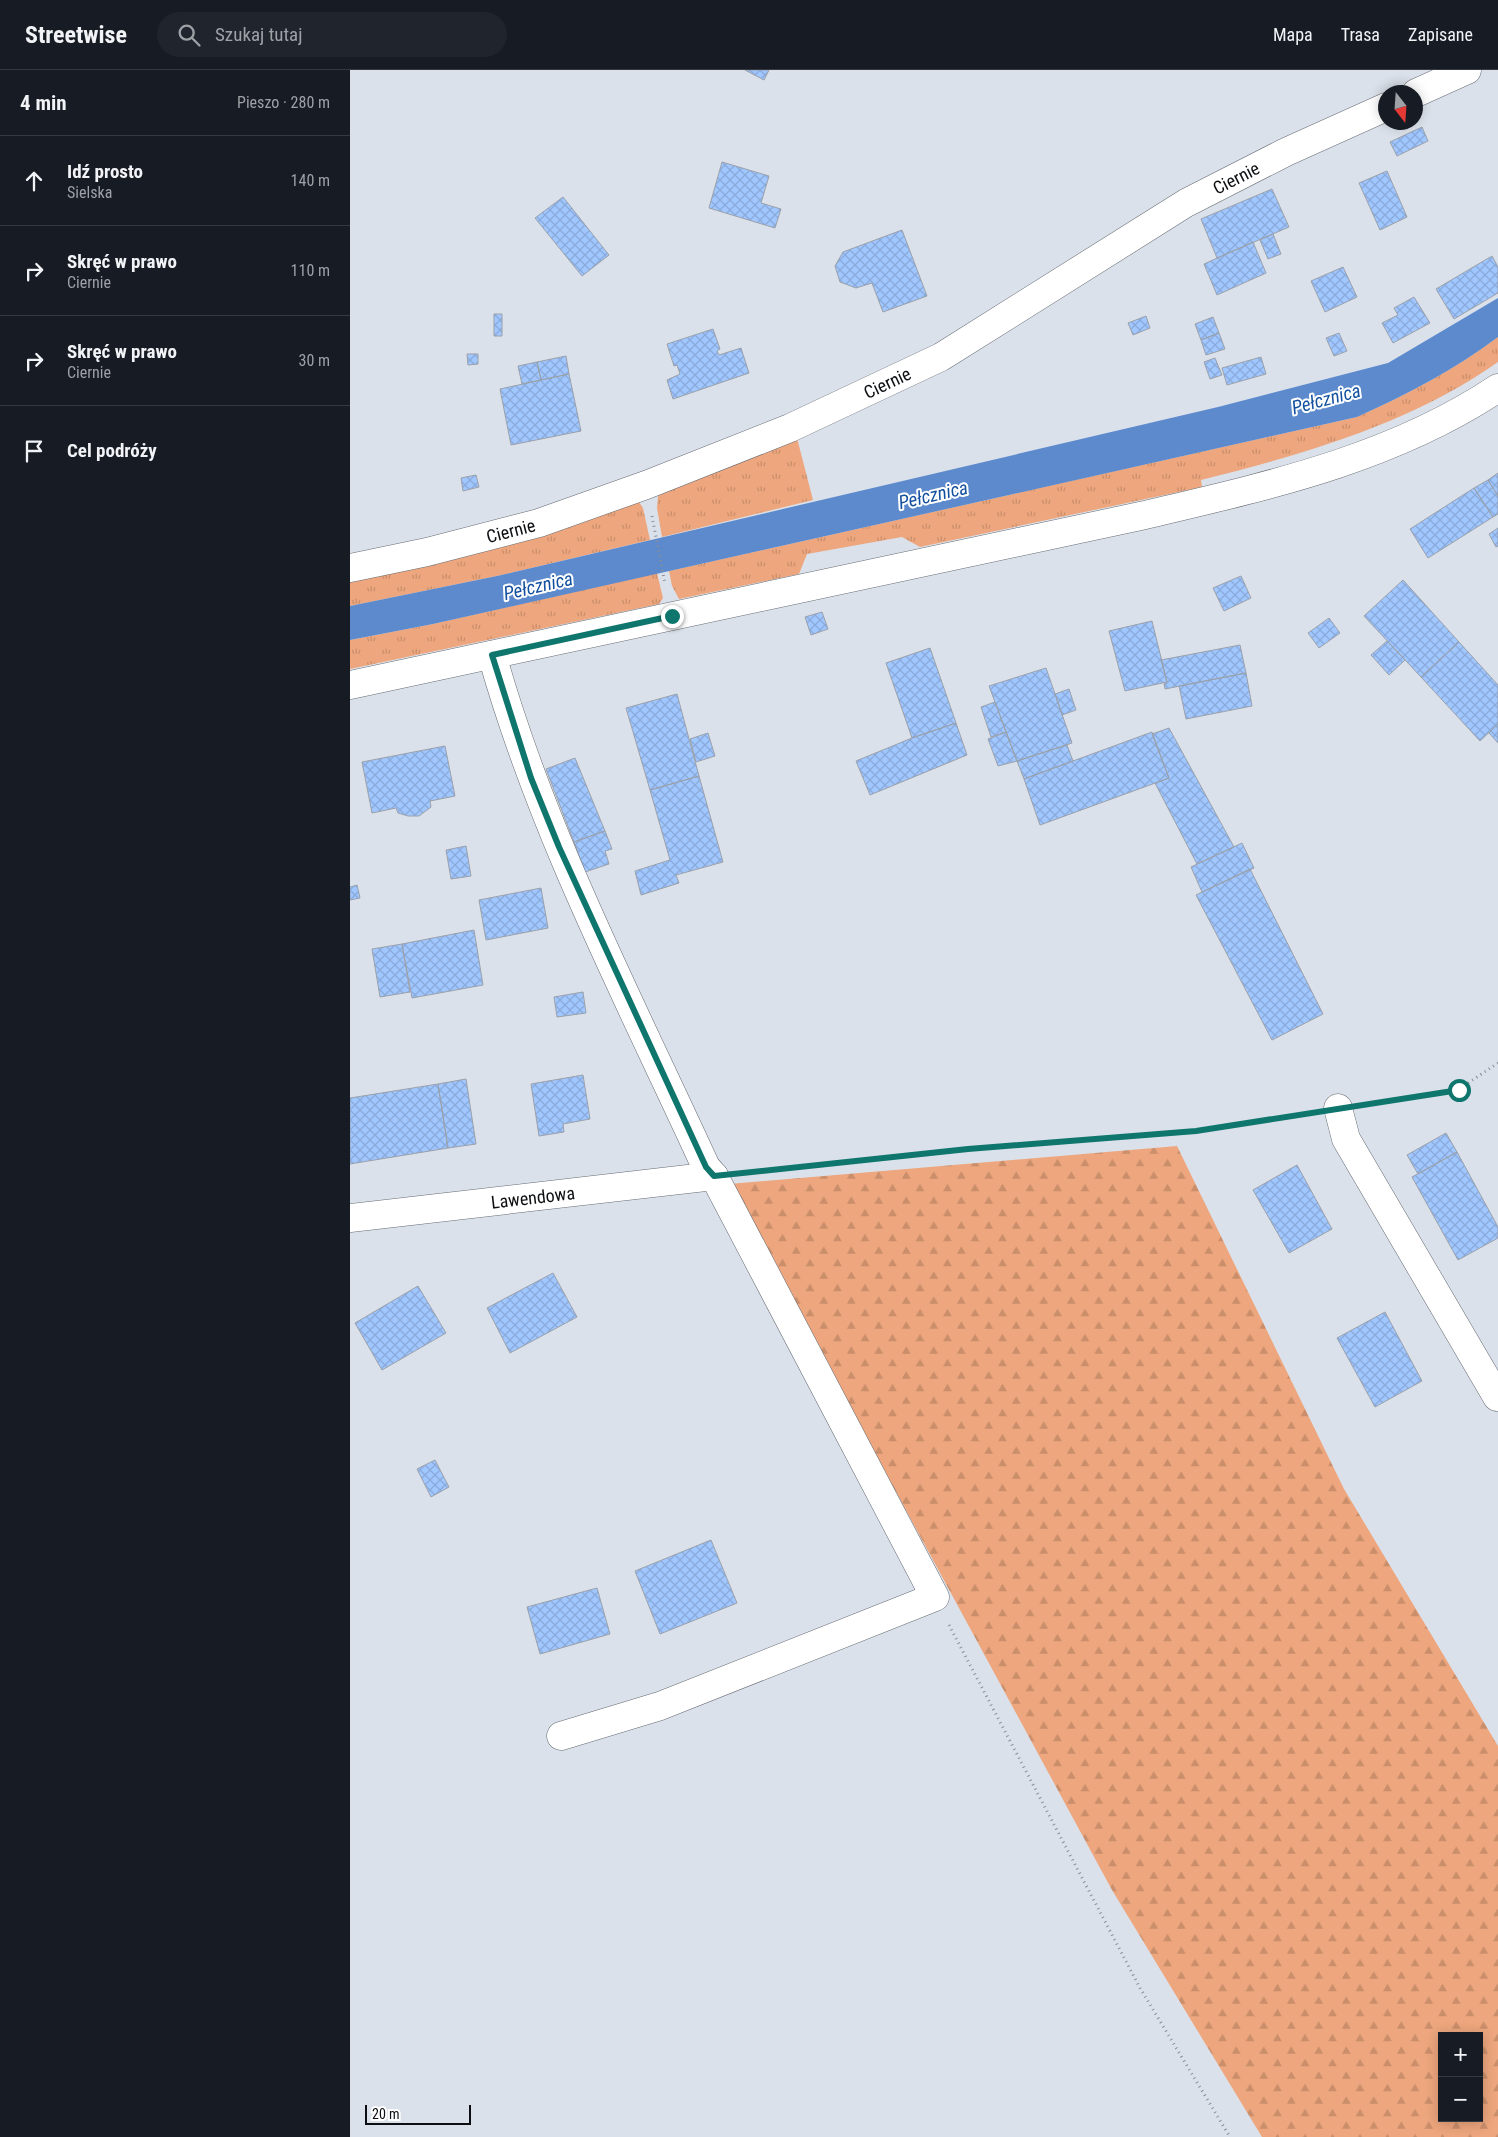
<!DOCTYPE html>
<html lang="pl">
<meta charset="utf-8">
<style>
body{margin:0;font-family:"Roboto Condensed",sans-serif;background:#20242c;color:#f1f3f6}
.controls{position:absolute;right:15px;bottom:15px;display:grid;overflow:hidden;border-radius:0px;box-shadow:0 2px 12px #0003}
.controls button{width:45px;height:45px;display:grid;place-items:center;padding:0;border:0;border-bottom:1px solid #363941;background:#171b24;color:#f1f3f6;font:25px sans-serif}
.compass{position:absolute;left:1028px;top:15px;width:45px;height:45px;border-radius:50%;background:#171b24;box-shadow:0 2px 12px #0003;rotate:163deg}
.scale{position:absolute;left:15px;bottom:12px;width:106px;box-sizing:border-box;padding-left:5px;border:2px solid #0c0e11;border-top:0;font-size:14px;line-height:18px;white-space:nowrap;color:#0c0e11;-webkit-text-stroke:4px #fff;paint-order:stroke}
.stop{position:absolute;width:15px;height:15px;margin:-11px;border:4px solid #0f766e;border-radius:50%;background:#fff}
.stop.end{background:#0f766e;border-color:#fff;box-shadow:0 1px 5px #0008}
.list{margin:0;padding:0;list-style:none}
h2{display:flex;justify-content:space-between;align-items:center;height:65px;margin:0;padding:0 20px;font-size:21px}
h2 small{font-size:16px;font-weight:400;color:#9ea1a6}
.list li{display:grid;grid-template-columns:32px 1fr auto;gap:15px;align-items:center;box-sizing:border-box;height:90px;padding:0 20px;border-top:1px solid #363941}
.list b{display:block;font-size:19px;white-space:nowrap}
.list p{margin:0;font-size:16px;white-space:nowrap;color:#9ea1a6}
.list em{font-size:16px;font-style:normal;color:#9ea1a6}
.icon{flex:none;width:28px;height:28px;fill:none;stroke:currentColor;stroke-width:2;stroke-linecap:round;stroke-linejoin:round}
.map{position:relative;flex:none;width:1148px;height:2067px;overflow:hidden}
header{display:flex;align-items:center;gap:30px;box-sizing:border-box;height:70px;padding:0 25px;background:#171b24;border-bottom:1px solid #363941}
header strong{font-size:24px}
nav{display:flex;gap:28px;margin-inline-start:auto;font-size:18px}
.search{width:350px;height:45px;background:#20242c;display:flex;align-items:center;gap:12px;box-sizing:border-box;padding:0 18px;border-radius:28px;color:#9ea1a6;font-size:19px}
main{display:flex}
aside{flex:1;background:#171b24}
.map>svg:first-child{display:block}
.grass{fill:url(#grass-tufts)}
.forest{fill:url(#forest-firs);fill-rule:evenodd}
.water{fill:#5c8acc}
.building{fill:url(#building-cross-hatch);stroke:#9ba1aa}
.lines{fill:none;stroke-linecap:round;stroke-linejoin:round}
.minor-casing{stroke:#666c74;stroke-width:29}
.tertiary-casing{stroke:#666c74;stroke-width:29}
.path{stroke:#8a8f96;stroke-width:3;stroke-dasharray:1 4;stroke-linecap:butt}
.minor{stroke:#fff;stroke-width:28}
.tertiary{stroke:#fff;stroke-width:28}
.route{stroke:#0f766e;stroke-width:6}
.labels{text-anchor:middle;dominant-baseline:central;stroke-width:4;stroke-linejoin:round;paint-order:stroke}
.street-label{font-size:18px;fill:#0c0e11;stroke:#fff}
.water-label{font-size:19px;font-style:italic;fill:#13509f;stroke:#fff}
</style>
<header>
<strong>Streetwise</strong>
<div class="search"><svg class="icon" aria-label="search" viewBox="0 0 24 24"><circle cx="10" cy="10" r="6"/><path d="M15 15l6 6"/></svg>Szukaj tutaj</div>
<nav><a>Mapa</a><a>Trasa</a><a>Zapisane</a></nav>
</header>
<main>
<aside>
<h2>4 min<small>Pieszo · 280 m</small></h2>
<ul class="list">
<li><svg class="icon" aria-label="ahead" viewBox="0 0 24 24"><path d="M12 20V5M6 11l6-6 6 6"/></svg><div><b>Idź prosto</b><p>Sielska</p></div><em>140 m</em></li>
<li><svg class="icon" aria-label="right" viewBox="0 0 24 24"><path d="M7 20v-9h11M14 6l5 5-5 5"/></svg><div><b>Skręć w prawo</b><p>Ciernie</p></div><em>110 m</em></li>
<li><svg class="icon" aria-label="right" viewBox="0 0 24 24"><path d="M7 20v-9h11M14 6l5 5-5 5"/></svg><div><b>Skręć w prawo</b><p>Ciernie</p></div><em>30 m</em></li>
<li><svg class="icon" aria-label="arrive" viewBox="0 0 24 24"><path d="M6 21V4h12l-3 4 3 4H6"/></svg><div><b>Cel podróży</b></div></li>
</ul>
</aside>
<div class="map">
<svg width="1148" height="2067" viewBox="0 0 1148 2067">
<defs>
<pattern id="grass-tufts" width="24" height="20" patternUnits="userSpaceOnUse" patternTransform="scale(1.25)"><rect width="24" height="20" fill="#eda67d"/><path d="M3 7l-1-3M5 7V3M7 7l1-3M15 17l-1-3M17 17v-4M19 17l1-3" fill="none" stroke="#ca8e6b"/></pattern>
<pattern id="forest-firs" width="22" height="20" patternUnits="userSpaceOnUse" patternTransform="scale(1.25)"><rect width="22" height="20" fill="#eda67d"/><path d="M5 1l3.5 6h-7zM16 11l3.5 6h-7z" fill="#ca8e6b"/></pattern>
<pattern id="building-cross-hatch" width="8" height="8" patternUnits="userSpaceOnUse" patternTransform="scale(1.25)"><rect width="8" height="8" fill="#a0c7ff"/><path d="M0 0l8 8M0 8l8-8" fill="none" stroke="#89aada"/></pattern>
</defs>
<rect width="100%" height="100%" fill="#dbe1ea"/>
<path class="grass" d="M1148,267V292C1060,354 954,384 851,410L852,417L570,477L552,467L457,484L449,504L329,529L322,516L319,501L1007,347C1058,324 1104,300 1148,267Z
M447,368L463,430L312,467L307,438L308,426L318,417Z
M287,429L293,438L300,470L147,506L0,536V508Z
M307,503L313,528L309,534L0,599V570L83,554Z"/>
<path class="forest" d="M827,1076L994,1419L1148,1676V2067H912L762,1820L379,1114ZM1092,1966H1129V2048H1092Z"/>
<path class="water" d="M1148,228V267C1104,300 1058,324 1007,347L83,554L0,570V536L147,506L868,337L1038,293Z"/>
<path class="building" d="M395,0H419L414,10Z
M1072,57L1078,71L1047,86L1040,72Z
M372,92L419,106L411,133L431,139L425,158L359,138Z
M1037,101L1057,147L1030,160L1009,113Z
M922,119L939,157L867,188L851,149Z
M213,127L259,185L232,206L185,148Z
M552,160L577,226L533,242L522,213L506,218L490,212L485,196L493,182Z
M923,164L931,184L918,189L910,170Z
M903,172L916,203L867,225L854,194Z
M1142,186L1148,197V223L1104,249L1086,219Z
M993,197L1007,227L975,242L961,211Z
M1064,227L1080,253L1043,273L1032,253L1048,245L1044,238Z
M144,244H152V266H144Z
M796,246L800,258L783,265L778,253Z
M863,247L869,263L851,270L845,254Z
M363,259L370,279L367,281L369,285L391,278L399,303L323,329L317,310L330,304L327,295L324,296L317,274Z
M869,263L875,279L856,285L851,270Z
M989,263L997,281L984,286L976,268Z
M117,284H128V294L118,295Z
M216,286L219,304L191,310L187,292Z
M911,287L916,304L877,315L872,298Z
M865,288L872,305L860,309L854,292Z
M187,292L191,310L172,314L168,296Z
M219,304L231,361L161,375L150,319Z
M1148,403V426L1138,410Z
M126,405L129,417L113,421L111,408Z
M1138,410L1148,426V444L1143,447L1124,418Z
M1124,418L1143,447L1078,488L1060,459Z
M1148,458V476L1146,477L1139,464Z
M891,506L901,528L874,541L863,518Z
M1053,510L1109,572L1071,607L1014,546Z
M472,542L478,559L461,565L455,547Z
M979,548L990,563L969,578L958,563Z
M802,551L817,612L775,621L759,561Z
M1037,571L1055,590L1039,605L1021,585Z
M1109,572L1148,615V654L1130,671L1071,607Z
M890,575L896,603L815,619L814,614L817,612L811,590Z
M580,578L606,653L562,668L536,593Z
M696,598L722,673L667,691L639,616Z
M896,603L902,636L836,649L829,616Z
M719,619L726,640L712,645L705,624Z
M327,624L349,706L300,720L276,638Z
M645,632L656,662L641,667L631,637Z
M606,653L617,685L520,725L506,691L562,668Z
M1148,654V673L1139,663Z
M819,658L884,777L847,794L805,713L819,708L802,664Z
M656,662L667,691L648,696L638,669Z
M802,662L819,708L690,755L674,709Z
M358,663L365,686L346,692L340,669Z
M717,675L723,691L674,709L667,691Z
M95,676L105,726L80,731L81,737L69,746H58L48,743L46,738L22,743L12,692Z
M225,688L255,761L224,772L196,699Z
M349,706L373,792L326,805L329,813L291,825L285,801L320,790L300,720Z
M255,761L262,779L255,781L259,794L235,802L224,772Z
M892,773L904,798L852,822L841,797Z
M116,776L121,806L101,809L96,780Z
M900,799L973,944L922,970L846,825Z
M7,815L10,828L0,830V817Z
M191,818L198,858L136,870L129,830Z
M124,860L133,915L62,928L52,874Z
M52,874L60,922L30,927L22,879Z
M233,922L236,943L207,947L204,927Z
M233,1005L240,1049L213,1054L214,1062L189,1066L181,1014Z
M116,1009L126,1074L98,1078L88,1014Z
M88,1014L98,1078L0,1094V1028Z
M1096,1063L1107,1082L1068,1104L1057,1085Z
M1107,1082L1148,1157V1168L1108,1190L1062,1107Z
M947,1095L982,1159L939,1183L903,1120Z
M203,1203L227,1247L160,1283L137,1238Z
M68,1216L96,1263L32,1300L5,1253Z
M1035,1242L1072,1311L1025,1337L987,1268Z
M85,1390L99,1417L81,1427L67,1399Z
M361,1470L387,1533L310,1564L285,1501Z
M247,1518L260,1564L190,1584L177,1537Z"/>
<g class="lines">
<g class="minor-casing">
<g id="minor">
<path d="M1066,23L1117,0"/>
<path id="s1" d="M0,498L77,482L189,453L296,415L440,358L591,287L836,133L936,82L1036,37"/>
<path d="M142,585C192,763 279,929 356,1097L364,1106L585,1527L310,1636L211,1666"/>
<path d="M988,1038L996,1069L1147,1327"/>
<path id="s2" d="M0,1148L364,1106"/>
</g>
</g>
<g class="tertiary-casing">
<path id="tertiary" d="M0,615L795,445C917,416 1042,389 1148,318"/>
</g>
<path class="path" d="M302,446L315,514
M1021,1033L1109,1019L1148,993
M397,1102L618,1079L846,1061L958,1043
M599,1555L790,1918L880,2067"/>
<use href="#minor" class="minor"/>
<use href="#tertiary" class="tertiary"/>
</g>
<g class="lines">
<path class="route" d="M322,546L142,585L181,708L209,777L356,1097L364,1106L618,1079L846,1061L1109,1020"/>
</g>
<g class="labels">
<g class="street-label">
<text stroke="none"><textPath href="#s1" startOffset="975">Ciernie</textPath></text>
<text stroke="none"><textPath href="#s1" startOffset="570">Ciernie</textPath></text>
<text stroke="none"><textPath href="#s1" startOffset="165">Ciernie</textPath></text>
<text stroke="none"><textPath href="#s2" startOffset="184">Lawendowa</textPath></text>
</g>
<g class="water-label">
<text transform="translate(976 329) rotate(-15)">Pełcznica</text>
<text transform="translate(583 425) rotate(-13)">Pełcznica</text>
<text transform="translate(188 516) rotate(-13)">Pełcznica</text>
</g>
</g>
</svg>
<div class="controls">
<button>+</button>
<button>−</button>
</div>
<svg class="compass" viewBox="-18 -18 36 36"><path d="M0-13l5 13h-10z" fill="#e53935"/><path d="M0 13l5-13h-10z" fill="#9ea1a6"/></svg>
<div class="scale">20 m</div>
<div class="stop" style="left:1109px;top:1020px"></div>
<div class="stop end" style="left:322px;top:546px"></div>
</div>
</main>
